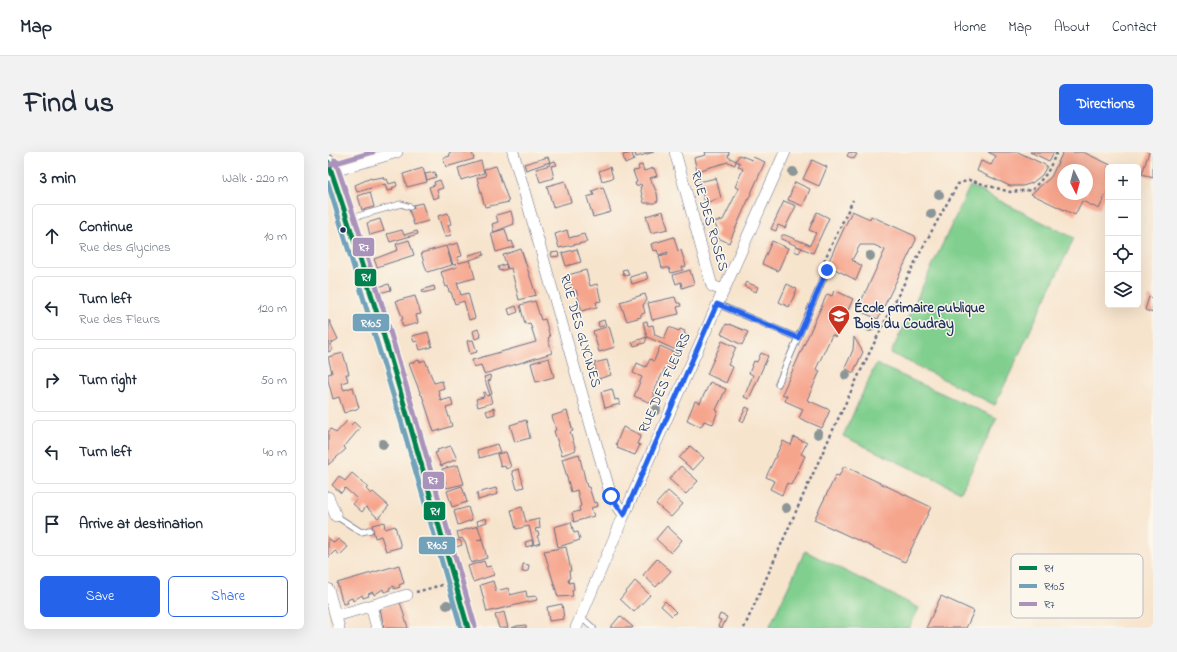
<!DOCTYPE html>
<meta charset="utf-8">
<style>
body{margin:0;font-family:"Indie Flower",sans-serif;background:#f2f2f3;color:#1f2937}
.controls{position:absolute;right:12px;top:12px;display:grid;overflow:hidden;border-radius:6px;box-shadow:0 4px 16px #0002}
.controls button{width:36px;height:36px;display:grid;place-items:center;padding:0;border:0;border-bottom:1px solid #e0e1e3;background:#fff;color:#1f2937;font:20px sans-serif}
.compass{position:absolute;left:729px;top:12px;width:36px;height:36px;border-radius:50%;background:#fff;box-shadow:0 4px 16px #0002;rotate:174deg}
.stop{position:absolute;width:12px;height:12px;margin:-9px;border:3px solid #2563eb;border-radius:50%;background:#fff}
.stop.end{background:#2563eb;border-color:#fff;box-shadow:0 1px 4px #0008}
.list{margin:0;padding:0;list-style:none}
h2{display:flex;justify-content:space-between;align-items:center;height:52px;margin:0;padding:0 16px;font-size:17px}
h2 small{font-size:13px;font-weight:400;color:#747a83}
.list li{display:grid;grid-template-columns:26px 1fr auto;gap:12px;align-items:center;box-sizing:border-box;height:64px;margin:0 8px 8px;padding:0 8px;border:1px solid #e0e1e3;border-radius:6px}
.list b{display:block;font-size:15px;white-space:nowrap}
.list p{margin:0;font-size:13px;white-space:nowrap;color:#747a83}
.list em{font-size:13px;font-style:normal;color:#747a83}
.actions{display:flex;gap:8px;padding:12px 16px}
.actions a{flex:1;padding:9px 0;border:1px solid #2563eb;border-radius:6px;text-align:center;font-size:14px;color:#2563eb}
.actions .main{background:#2563eb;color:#fff}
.icon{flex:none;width:22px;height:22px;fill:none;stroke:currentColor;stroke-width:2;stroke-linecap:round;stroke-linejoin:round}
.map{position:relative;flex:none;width:825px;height:476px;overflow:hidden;border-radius:6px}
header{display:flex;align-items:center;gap:24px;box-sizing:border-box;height:56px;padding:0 20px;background:#fff;border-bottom:1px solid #e0e1e3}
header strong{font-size:19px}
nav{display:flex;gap:22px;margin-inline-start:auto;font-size:14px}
.intro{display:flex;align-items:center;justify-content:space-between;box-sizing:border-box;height:96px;padding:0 24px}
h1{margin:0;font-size:28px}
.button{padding:10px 18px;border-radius:6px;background:#2563eb;color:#fff;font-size:14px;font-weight:700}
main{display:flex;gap:24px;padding:0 24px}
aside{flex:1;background:#fff;border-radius:6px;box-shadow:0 4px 16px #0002}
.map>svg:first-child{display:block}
.green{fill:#80cf8e;stroke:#4e7f76}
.building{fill:#f6a58d;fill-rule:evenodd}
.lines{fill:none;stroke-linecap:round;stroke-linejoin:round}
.service-casing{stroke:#686e85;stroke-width:7}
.minor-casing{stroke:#686e85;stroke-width:12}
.tertiary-casing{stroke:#686e85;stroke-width:16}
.path{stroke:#686e85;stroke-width:2.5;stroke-dasharray:3 3;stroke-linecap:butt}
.service{stroke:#fff;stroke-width:5.5}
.minor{stroke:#fff;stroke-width:11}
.tertiary{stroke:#fff;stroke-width:14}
.bus-1-casing{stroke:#fbf7ec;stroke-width:8}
.bus-2-casing{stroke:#fbf7ec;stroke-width:8}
.bus-3-casing{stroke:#fbf7ec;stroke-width:8}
.bus-1{stroke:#00814f;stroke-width:5}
.bus-2{stroke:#72a2ba;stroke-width:5}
.bus-3{stroke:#aa93bb;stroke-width:5}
.tree{fill:#8c9697}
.route{stroke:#2563eb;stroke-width:5}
.bus-dot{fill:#1b2f5e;stroke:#fbf7ec;stroke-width:1.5}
.labels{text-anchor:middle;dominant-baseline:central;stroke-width:3;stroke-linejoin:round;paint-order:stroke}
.street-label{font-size:14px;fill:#1b2f5e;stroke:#fbf7ec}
.poi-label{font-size:14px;font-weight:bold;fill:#1b2f5e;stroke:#fbf7ec;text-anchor:start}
.key{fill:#fbf7ec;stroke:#b8bbc1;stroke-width:1}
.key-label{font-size:11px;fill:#1b2f5e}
.line-badge{stroke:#fbf7ec;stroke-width:1.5}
.badge-label{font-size:11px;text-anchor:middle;font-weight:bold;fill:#fff}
</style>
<header>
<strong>Map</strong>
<nav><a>Home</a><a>Map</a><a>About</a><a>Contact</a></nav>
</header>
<div class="intro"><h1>Find us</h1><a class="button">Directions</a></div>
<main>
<aside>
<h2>3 min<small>Walk · 220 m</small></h2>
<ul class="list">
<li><svg class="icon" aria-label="ahead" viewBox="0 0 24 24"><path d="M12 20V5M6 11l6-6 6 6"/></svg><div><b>Continue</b><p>Rue des Glycines</p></div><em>10 m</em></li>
<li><svg class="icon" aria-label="left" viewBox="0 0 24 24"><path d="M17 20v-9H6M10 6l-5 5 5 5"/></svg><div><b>Turn left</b><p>Rue des Fleurs</p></div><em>120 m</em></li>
<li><svg class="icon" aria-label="right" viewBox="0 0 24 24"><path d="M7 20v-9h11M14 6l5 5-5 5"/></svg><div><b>Turn right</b></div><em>50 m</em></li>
<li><svg class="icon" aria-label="left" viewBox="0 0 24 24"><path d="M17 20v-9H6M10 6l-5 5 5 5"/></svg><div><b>Turn left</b></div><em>40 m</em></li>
<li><svg class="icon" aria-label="arrive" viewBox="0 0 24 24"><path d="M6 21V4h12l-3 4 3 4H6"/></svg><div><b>Arrive at destination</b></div></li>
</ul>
<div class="actions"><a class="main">Save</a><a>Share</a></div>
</aside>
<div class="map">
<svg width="825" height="476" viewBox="0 0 825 476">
<rect width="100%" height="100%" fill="#fbf7ec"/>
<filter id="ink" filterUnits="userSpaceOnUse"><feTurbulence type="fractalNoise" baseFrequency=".025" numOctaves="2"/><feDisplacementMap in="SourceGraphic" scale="8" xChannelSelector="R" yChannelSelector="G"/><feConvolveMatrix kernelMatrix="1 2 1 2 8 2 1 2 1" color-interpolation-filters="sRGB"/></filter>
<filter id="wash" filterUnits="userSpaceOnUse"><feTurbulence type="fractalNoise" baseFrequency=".012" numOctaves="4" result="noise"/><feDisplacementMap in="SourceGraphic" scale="16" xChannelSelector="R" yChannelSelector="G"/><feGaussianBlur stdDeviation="0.9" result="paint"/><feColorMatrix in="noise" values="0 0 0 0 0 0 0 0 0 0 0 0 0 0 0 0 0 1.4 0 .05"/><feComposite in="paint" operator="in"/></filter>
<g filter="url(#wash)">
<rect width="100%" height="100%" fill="#f7e4cd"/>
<path class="green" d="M642,34L746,86L667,253L563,201Z
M548,212L669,266L633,340L515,284Z
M477,399L591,456L581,476H441Z"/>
<g id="blocks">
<path class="building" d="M123,0H144L146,7L118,15L115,6L122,4L121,1Z
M307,0H326L308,5Z
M377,0H401L400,5L408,9L407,13L400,10L369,19L366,6L378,3Z
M521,0L529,2L526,7L519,4Z
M660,0H690L719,14L714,23L704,31L695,34H682L649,19L653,9L663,13L668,4Z
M702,0H726L721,9Z
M735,0H755L787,15H780V38L771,57L754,49L747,63L703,42L723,25ZM735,18H759V42H735Z
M821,0H825V26L814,22Z
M304,1L306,8L297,12L295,3Z
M411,3L424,8L425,5L437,10L401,91L388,85L390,79L386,70L395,68L411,36L407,35L415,17L410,14L412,11L408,9Z
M220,5L222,10L198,18L196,12Z
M484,8L499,15L491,34L475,27Z
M153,9L156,21L133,28L130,16Z
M227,9L229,13L223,14L226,26L212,30L208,17L222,13L221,11Z
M314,13L316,19L326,16L329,24L322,26L329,41L330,49L326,51H316L312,35L314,34L313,32L308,34L307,31L309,30L305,19L311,18L310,14Z
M168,14L181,50L157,55L149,26L158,24L156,17Z
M282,15L285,26L274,29L271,19Z
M95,16L99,30L79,35L75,22Z
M107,20L108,25L99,28L97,22Z
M55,25L56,28L59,27L61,32L68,30L69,34L64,36L65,38L59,39L57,32L29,40L27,33L43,26V27Z
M388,26L393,46L377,51L371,30Z
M112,28L115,36L109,38L111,45L105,47L101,35L107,33L106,30Z
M237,29L243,50L225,55L219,34Z
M467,30L482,37L475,54L460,48Z
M275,35L283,60L265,65L259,45L266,43L264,39Z
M42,40L46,55L34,58L30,44Z
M456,49L468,54L457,76L450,73L448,79L443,77Z
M94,51L100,69L86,73L81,57L86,56L85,53Z
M183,59L186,72L166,80L164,72L170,70L168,63Z
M335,59L340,77L323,81L318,64Z
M524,59L542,67L543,64L587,84L588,88L550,167L529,158L557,98L546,93H532L524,108L534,114L528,128L499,113Z
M489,60L501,66L485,101L453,87L454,83H457L482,93L488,81L481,78Z
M120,61L123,72L120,73L123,83L117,85L110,64Z
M52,67L56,79L42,83L39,71Z
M177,77L181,90L184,89L186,95L168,100L163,81Z
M74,78L76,83L89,79L90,82L62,90L59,82Z
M239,78L241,86L256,82L259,90L231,96L227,82Z
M346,85L350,99L353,98L358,114L354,115L355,118L343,121L341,116H334L331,104L340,102V100L331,103L329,98L325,99L323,92Z
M81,88L86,103L49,115L46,107L70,98L68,92Z
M444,89L460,96L450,119L434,112Z
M130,91L134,104L129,105L131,111L142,108L147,126L129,131L133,143L140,141L147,166L141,168L136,149L127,152L123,140H121L120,134L118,135L113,120L129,115L128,112L125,113L119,94Z
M118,94L124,113L99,120L93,101Z
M468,94L474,96L471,101L466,99Z
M193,97L208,143L191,148L183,116L180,117L175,103Z
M249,97L253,110L238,114L234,101Z
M155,99L156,103L142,108L141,103Z
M230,100L231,104L224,105L223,101Z
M178,112L179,117L172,119L170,115Z
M299,117L301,123L296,124L294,118Z
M258,118L262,134L269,132L273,149L268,150L269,155L254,159L248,138L245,139L240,123Z
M362,118L366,132L354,136L353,130L348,132L345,123Z
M318,120L320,127L304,132L302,125Z
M418,130L430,135L428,140L416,134Z
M61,132L63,138L51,141L50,135Z
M459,132L469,137L461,155L451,150Z
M106,134L107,138L95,141L94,138Z
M506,138L525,147L508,185L504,183L488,217L492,219L479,248L502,258L494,276L471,266L475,257L457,249L459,244L454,242L499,142L504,144Z
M317,142L319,148L315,153L317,161L313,162V165L299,169L292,150Z
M87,144L93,162L88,163L90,171L75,175L73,168L75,167L68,149Z
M347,145L349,151H352L353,154L349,155L351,162L324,168L320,151Z
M821,145L825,146V161L817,158Z
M207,149L213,168L217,167L222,185L220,186L224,201L156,222L153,213L146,215L144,208L208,190L202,171L197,172L192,153Z
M188,154L190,160L182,163L180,157Z
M1,168L10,187L2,192L5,198L0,200Z
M276,168L278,173L271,175L270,170Z
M319,169L320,174L325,173L327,183L336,187L341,175L351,179L352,177L357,179L356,182L360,183L352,200L319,185L317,191L306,194L304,190L319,185L315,170Z
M398,172L401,173V172L420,180L414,193L393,182Z
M281,174L287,195L271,200L265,179Z
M150,177L153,185L147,187L145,179Z
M100,180L104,195L92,198L89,189L86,190L84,184Z
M526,185L535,200L525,221L517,216L525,198Z
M145,188L149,200L142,202L139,189Z
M394,189L408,195L400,213L405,215L398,231L379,222Z
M332,194L350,202L344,216L338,214L325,241L327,242L323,251L306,244L314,225L305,221L309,211L318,215L322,207L326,209Z
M15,201L21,222H18L20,229L13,231L16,238L25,235L31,256L16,261L11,245L5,247L0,228V222L4,221L0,205Z
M433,201L440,204L421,247L416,245L425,223L421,221L426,209L429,210Z
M221,206L226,225L208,230L203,211Z
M91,208L92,210L97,208L106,231L114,229L116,236L110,238L113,249L123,246L125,254L118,256L124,274L106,280L94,243H93L81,212Z
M279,208L283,223L270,227L266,211Z
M162,223L163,228L160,229L164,242L162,243L156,225Z
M382,230L398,237L388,258L390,259L385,272L376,269L373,275L359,268L367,249L372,251Z
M284,237L287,248L290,247L292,252L277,256L273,240Z
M157,240L159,244L162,243L164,251L150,255L148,247L156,245L155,241Z
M418,255L422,257L415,270L412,268Z
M166,256L167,262L160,264L158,259Z
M239,259L245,279L242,280L248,298L234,303L226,279L228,278L224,264Z
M198,268L202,286L187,290L182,273Z
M19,269L23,273L26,270L32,276L16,295L18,297L0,313V280L3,277L8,281Z
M295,275L313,283L309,292L312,293L307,303L289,296L290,293L288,292Z
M466,285L479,291L473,302L477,304L463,333L459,331L454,343L442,337L446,329L438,325L455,289L463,293Z
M169,292L172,300L152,306L149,298Z
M123,294L129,307L113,314L107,301L110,300L109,298Z
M362,294L376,306L365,318L351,306Z
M178,300L183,315L178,317L177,314L173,315L169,302Z
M251,302L259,335H261L266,351L269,350L270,354L263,356L266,364L246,370L244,361L252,359L251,355L253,354L249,338L243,340L234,307Z
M130,313L136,332L119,336L114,317Z
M353,314L370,329L358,342L341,327Z
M516,314L603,355L577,410L486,368L508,323L511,324Z
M191,317L196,335L189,337L184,319Z
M24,321L40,335L38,337L43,342L45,340L61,354L50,366L38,355L34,360L25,352L29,347L17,336L13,341L4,333L11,324L17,329Z
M134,334L139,350L124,355L119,339Z
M168,336L170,342L150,348L149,341Z
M340,339L355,352L343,365L328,352Z
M140,355L144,368L130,373L126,359Z
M194,355L198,370L211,367L212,376L207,377L208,380H210L211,383L209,384L212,391L206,393L201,374L188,377L183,358Z
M158,366L159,370L150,373L149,369Z
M56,370L57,377L67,374L73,395L58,399L53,384L47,386L44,373Z
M243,370L246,381L250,380L252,388L230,395L226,375Z
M150,374L154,387L149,388L154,387L159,406L143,411L138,392L134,386L131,387L129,380Z
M339,374L354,388L343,401L328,387Z
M0,385L6,391L10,387L20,395L12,403L7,399L0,406Z
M132,388L134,393L125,396L123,390Z
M204,388L205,393L198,395L197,390Z
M238,395L243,419H241L242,426L240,427L241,431L245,430L246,437L244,438L245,444L230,445L216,399Z
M329,407L343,419L328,435L315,423Z
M156,409L158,415L163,414L166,423L145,430L140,414Z
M195,412L201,413L200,419L194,420Z
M71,413L76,431L71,433L72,435L66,437V434L61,436L62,438L56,440L55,437L46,443L45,440L40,442L41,444L35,446L34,443L25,449L24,446L19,448L20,451L15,452L9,431Z
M165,429L168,439L180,436L182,443L198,439L199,445L208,444L209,448L159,460L152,433Z
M307,429L322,443L306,460L292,447Z
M613,444L646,459L638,476H598Z
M337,449L348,460L344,464L333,454Z
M72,450L80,476H56L52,456Z
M234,452L236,467L221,469L219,455Z
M176,460L180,476H171L167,463Z
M392,462L399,465L394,476L390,474L393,468L390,467Z
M292,464L305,475L304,476H282Z
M198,473V476H184L189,474Z"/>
</g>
</g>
<g filter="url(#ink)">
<use href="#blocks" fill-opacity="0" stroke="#686e85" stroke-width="1"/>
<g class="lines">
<g class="service-casing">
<path id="service" d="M20,67L73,52L82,55
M389,152L470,186
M450,232L499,118
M8,364L33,380L42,378
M253,465L265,476"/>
</g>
<g class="minor-casing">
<path id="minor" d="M185,0L283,344L296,363
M347,0L384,134L395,138
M3,20L69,0
M0,345L8,364
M0,437L11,476
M43,454L49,476
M8,464L79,443
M248,476L296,363L457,0"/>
</g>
<g class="tertiary-casing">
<path id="tertiary" d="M0,10L20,68L81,270L140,476"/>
</g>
<path class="path" d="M496,109L525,48
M88,440L114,433
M416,476C483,326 548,175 630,32L641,28L682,40L704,38L719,21L729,0"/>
<use href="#service" class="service"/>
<use href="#minor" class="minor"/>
<use href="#tertiary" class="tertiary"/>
<g class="bus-1-casing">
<path id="bus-1" d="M0,10C53,163 95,320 140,476"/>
</g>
<g class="bus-2-casing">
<path id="bus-2" d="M0,31L74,272L133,476"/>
</g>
<g class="bus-3-casing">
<path id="bus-3" d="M7,8C60,161 102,318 147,474
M1,13L45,0"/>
</g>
<use href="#bus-1" class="bus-1"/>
<use href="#bus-2" class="bus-2"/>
<use href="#bus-3" class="bus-3"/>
</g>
<g class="tree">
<circle cx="465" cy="20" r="5"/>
<circle cx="611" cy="43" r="5"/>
<circle cx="603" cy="62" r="5"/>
<circle cx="542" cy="104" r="5"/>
<circle cx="542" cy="175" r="5"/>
<circle cx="518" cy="223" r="5"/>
<circle cx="328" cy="258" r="5"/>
<circle cx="490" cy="282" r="5"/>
<circle cx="55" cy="292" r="5"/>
<circle cx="458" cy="356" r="5"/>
<circle cx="119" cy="453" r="5"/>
</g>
</g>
<g class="lines" filter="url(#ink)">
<path class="route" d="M283,344L296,363L389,152L470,186L499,118"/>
</g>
<defs>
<g id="school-pin" transform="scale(1.15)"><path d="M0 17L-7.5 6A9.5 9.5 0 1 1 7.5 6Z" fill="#c8321e" stroke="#fbf7ec"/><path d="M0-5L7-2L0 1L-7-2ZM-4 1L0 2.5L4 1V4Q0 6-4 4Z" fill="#fff"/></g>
</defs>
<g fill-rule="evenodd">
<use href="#school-pin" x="511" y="164"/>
</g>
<circle class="bus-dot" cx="15" cy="78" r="3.5"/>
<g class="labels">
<g class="street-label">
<text transform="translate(381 69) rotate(74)">RUE DES ROSES</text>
<text transform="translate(252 179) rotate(74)">RUE DES GLYCINES</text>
<text transform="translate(337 231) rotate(-66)">RUE DES FLEURS</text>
</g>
<g class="poi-label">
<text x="526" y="156">École primaire publique<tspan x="526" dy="16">Bois du Coudray</tspan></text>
</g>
</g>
<rect x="683" y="402" width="132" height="64" rx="6" class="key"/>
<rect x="691" y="414" width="18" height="4" fill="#00814f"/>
<rect x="691" y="432" width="18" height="4" fill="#72a2ba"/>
<rect x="691" y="450" width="18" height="4" fill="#aa93bb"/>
<g class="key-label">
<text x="716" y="420">R1</text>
<text x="716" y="438">R105</text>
<text x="716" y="456">R7</text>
</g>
<g class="line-badge">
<rect x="24" y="85" width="23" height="20" rx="4" fill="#aa93bb"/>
<rect x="26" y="116" width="23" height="19" rx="4" fill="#00814f"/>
<rect x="24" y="161" width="38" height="19" rx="4" fill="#72a2ba"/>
<rect x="94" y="319" width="23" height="19" rx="4" fill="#aa93bb"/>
<rect x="95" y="349" width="23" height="20" rx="4" fill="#00814f"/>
<rect x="90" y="384" width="38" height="19" rx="4" fill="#72a2ba"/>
</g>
<g class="badge-label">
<text x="36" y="99">R7</text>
<text x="38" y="129">R1</text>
<text x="43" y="175">R105</text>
<text x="105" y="332">R7</text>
<text x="107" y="363">R1</text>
<text x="109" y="397">R105</text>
</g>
</svg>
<div class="controls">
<button>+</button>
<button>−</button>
<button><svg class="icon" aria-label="locate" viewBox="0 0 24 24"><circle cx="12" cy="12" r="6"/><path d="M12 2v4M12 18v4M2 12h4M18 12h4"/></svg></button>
<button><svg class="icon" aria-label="layers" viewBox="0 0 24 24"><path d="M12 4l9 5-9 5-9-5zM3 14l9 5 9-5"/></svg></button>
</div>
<svg class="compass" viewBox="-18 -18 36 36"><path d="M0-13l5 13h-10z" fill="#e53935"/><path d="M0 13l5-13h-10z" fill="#747a83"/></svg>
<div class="stop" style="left:283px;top:344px"></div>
<div class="stop end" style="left:499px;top:118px"></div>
</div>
</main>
